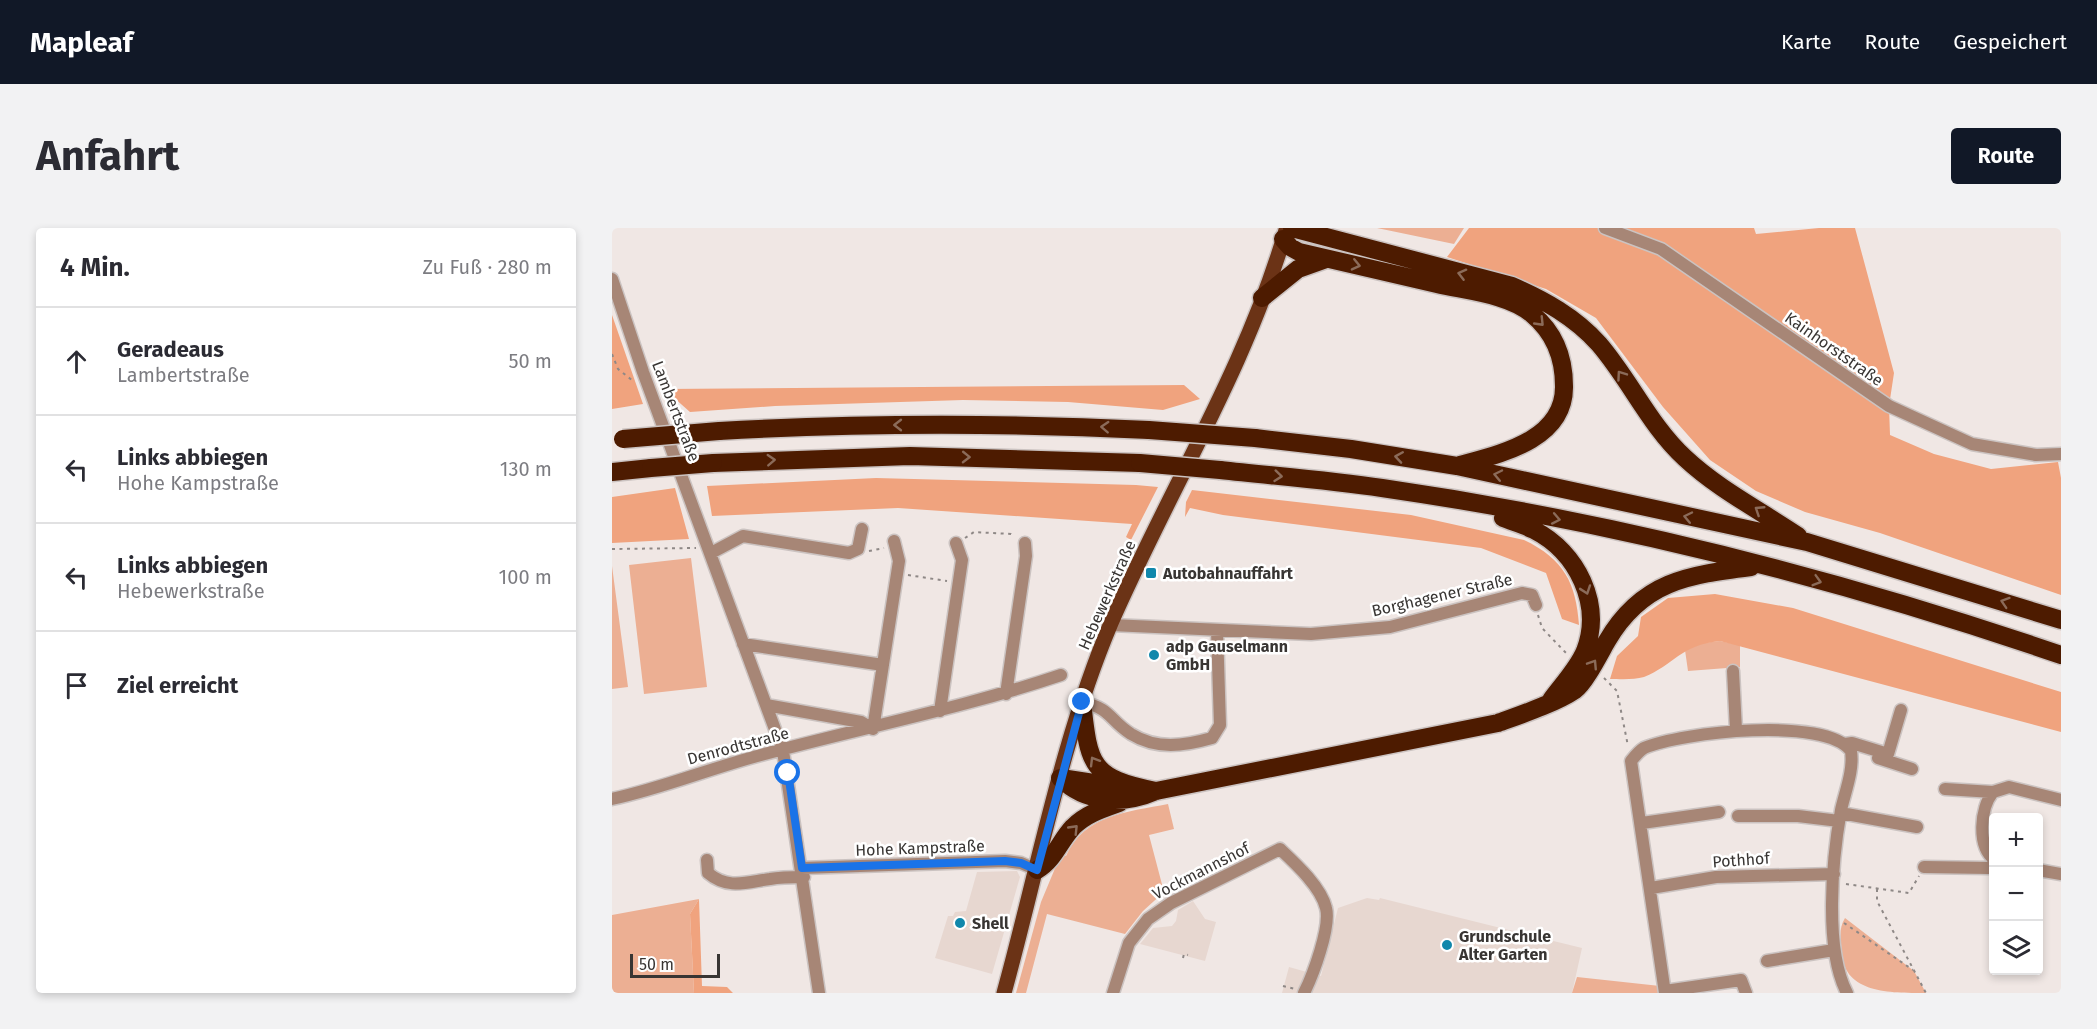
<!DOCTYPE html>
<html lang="de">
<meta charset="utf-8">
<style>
body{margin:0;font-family:"Fira Sans",sans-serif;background:#f2f2f3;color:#2b2b33}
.controls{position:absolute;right:18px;bottom:18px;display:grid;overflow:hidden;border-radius:6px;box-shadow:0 3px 9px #0003}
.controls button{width:54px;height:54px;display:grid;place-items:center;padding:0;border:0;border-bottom:2px solid #e1e1e2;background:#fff;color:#2b2b33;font:30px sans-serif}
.scale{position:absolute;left:18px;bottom:15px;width:90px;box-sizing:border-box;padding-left:6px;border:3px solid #383533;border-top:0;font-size:16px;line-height:21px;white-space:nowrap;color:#383533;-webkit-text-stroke:4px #fff;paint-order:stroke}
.stop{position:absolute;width:18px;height:18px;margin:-14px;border:4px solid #1a73e8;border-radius:50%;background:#fff}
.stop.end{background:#1a73e8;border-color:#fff;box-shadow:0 2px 6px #0008}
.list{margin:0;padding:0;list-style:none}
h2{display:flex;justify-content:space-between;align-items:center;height:78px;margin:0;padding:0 24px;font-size:26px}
h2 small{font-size:20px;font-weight:400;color:#7c7c81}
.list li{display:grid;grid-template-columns:39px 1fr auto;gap:18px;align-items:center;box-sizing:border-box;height:108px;padding:0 24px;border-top:2px solid #e1e1e2}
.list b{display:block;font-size:22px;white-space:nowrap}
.list p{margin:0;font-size:20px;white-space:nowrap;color:#7c7c81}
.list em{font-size:20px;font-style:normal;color:#7c7c81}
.icon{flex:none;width:33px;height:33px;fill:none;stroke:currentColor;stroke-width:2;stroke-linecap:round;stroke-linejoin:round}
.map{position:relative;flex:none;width:1449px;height:765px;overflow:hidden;border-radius:6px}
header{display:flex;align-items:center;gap:36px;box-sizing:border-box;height:84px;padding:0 30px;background:#111827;color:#fff}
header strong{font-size:28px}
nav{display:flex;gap:33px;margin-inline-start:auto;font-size:21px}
.intro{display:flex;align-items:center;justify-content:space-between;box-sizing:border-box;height:144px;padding:0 36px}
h1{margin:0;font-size:42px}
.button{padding:15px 27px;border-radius:6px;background:#111827;color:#fff;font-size:21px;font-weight:700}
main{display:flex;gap:36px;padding:0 36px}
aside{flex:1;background:#fff;border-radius:6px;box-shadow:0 3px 9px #0003}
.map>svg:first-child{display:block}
.built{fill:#e7d7d0}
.green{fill:#ecaf93}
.forest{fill:#f0a37e}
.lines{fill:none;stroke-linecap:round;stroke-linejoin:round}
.minor-casing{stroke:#cbc3c1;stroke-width:15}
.major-casing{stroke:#cbc3c1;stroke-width:18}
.highway-casing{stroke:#cbc3c1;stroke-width:21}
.path{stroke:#8e8886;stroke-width:2;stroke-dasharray:3 4.5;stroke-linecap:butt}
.minor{stroke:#a78676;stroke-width:12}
.major{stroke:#6b3316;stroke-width:15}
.highway{stroke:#4d1b00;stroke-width:18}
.highway-bridge-casing{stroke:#cbc3c1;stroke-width:21;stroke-linecap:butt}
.highway-bridge{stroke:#4d1b00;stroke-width:18}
.oneway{stroke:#8b6b59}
.route{stroke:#1a73e8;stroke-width:8}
.poi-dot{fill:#1087ab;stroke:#fff;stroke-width:2}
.labels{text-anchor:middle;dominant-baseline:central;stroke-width:5;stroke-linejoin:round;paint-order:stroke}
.street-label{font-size:16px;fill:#383533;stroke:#fff}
.poi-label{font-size:16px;font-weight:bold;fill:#383533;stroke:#fff;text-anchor:start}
</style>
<header>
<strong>Mapleaf</strong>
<nav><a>Karte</a><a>Route</a><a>Gespeichert</a></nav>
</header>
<div class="intro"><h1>Anfahrt</h1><a class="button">Route</a></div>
<main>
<aside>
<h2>4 Min.<small>Zu Fuß · 280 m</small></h2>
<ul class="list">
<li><svg class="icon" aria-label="ahead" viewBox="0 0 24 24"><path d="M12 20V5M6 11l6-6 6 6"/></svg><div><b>Geradeaus</b><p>Lambertstraße</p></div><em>50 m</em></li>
<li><svg class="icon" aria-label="left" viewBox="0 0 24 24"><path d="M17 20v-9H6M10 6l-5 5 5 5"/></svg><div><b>Links abbiegen</b><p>Hohe Kampstraße</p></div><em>130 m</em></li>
<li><svg class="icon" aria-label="left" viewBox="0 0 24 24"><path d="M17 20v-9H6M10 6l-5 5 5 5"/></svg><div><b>Links abbiegen</b><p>Hebewerkstraße</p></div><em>100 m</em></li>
<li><svg class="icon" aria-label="arrive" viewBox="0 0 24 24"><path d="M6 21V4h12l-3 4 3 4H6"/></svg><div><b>Ziel erreicht</b></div></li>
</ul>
</aside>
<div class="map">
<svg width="1449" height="765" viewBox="0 0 1449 765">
<rect width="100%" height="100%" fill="#f0e7e4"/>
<path class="built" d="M405,643L408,649L380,746L323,730L336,688H341L343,684L354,683L365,644Z
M755,670L767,672L768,670L970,720L960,765H670L677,739L709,748L726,680Z
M581,673L593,691L604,694L593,733L528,716L541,700L560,698L564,693L566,682Z"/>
<path class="green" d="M765,0H852L842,16Z
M79,330L95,459L32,466L17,337Z
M0,338L16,459L0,461Z
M1108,413L1128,417V439L1076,443L1073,422L1090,415Z
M556,576L562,601L537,607L552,664L531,683L513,706L435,686L414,765H404L429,674L449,626L454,628C473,586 516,584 556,576Z
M87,671L78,686L82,765H0V687Z
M1233,690L1302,743L1314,765C1277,765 1233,765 1230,726C1229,713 1226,701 1233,690Z
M965,749L1048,758L1049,765H960Z"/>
<path class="forest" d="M857,0H1142L1144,6L1207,0H1243L1282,145L1277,178L1278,207L1322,226L1379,241L1446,234L1449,250V367L1268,305L1193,284L1144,263L1098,232L1051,179L984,90L934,61L835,29Z
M0,87L31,176L0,181Z
M572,157L588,171L551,182L456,174L351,172L163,178L78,184L52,161Z
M264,250L524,257L546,259L519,312L514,309L520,296L286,280L100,288L95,258Z
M63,260L77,311L0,315V269Z
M580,262L799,287L912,312C952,331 964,355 967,397L950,391L934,345L869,320L611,287L578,280L573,289L574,274Z
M1103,366L1181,380L1449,464V504L1108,413C1068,417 1062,437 1032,449C1022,452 1008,451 998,451L1005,428L1026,408L1029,389L1056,370Z
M87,671L90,758L115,759L121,765H82L78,686Z"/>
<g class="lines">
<g class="minor-casing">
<path id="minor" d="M993,0L1049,21L1277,178L1360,216L1424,227L1449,226
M0,51L31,144L171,523L207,765
M99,325L131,308L237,325L246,321L250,301
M499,397L699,406L778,399L910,365L920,367L924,377
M131,416L271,437
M1121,443L1124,502
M394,466L414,328L413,315
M470,474C500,481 496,491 519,506C545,522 572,518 600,510L608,497L605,402
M154,477L249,494L261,501L287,333L282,313
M328,483L350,332L344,315
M1233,516L1240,515L1276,526L1289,482
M1266,530L1300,541
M1333,561L1381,564
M0,571C51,560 99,540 149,527C249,500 351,480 449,447
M1229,585L1305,599
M1126,588H1186L1227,593
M1030,595L1107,584
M1382,631C1365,618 1368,580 1381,564L1397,559L1449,572
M95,632L96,645C116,662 135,654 158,651C169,649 181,649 192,649
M1312,639L1377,640L1382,636
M190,640L393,633L409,635L425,642
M1426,642L1449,646
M1039,660L1104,649L1222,646
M1155,733L1222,722
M1053,763L1129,752L1134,765
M501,765L517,715L536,691L559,675L668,621C684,636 709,659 714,680C719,699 701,747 692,765
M1053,765L1019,533C1023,528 1027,523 1032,520C1069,504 1214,488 1239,523C1242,542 1233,564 1229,582C1220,632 1212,721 1235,765"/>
</g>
<g class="major-casing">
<path id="major" d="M392,765C426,642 449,513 499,395C556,264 634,140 674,2"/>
</g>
<g class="highway-casing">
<path id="highway" d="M680,0L900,58C932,72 963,89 987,116C1018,152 1038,198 1073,230C1106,261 1149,283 1186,308
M671,11L678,19L687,24C733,35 779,45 825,56C855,63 896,66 920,86C943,105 952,129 952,158C953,212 888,226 848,237
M650,70L686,41L714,31
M107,203C250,195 394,195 537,202
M643,210L739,221L845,238L1195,314L1449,392
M101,235L298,228L528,235
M608,242C662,248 716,252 770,260C999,293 1231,352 1449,427
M0,244L39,240
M891,290C901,294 912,297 922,302C965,324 991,376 973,423C966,440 950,457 939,472
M470,474C477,537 478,550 544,563
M448,550C474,576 512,577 544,563L886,495C908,487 944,475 963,462C973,455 988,425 995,413C1030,353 1076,347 1139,339
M449,550L508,559
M425,642C443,631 447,614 461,599C474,586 490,581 507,575"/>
</g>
<path class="path" d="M0,126L6,141L21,153
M353,310L362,304L399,306L403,308
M0,321L84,320
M257,323L272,320
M296,347L335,353
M926,387L930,400L954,425
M992,450L1005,463L1016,518
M1234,656L1297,665L1307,648
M1265,661V673L1314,765
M1232,695L1301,742
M571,730L572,726L576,727
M671,758L683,761"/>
<use href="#minor" class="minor"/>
<use href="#major" class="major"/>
<use href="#highway" class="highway"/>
<g class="highway-bridge-casing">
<path id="highway-bridge" d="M537,202L643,210
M11,211L107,203
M528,235L608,242
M39,240L101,235"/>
</g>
<use href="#highway-bridge" class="highway-bridge"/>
</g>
<defs><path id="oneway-chevron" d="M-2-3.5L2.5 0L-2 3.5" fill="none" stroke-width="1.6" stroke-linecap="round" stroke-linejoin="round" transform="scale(1.5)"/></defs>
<g class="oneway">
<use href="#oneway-chevron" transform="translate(744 37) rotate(13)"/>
<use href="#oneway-chevron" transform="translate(850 46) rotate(-166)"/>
<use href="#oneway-chevron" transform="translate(928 94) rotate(46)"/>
<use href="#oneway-chevron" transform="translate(1009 147) rotate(-125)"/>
<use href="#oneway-chevron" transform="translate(286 197) rotate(-180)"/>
<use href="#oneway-chevron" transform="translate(493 199) rotate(-177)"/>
<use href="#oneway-chevron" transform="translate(354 229) rotate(1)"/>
<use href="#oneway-chevron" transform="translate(787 229) rotate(-171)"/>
<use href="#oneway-chevron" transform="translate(159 232) rotate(-3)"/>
<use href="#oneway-chevron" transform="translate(886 247) rotate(-168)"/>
<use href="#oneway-chevron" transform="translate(666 248) rotate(6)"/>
<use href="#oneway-chevron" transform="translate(1147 282) rotate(-147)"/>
<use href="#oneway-chevron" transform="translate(1076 289) rotate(-168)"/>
<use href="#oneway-chevron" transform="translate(944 291) rotate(11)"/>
<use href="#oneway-chevron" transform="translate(1205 353) rotate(16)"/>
<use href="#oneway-chevron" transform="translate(974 362) rotate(71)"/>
<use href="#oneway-chevron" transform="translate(1393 374) rotate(-162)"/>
<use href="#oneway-chevron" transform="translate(981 436) rotate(-57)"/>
<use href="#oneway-chevron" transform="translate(482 533) rotate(-121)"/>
<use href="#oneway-chevron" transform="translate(462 601) rotate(-46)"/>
</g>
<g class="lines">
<path class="route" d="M176,545L190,640L393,633L409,635L425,642L470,474"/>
</g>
<g class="poi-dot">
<rect x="533" y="339" width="12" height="12" rx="3"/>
<circle cx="542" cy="427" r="6"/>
<circle cx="348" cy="695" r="6"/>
<circle cx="835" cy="717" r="6"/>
</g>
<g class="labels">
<g class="street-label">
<text transform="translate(1222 121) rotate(35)">Kainhorststraße</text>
<text transform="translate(64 183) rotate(69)">Lambertstraße</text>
<text transform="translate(495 367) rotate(-66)">Hebewerkstraße</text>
<text transform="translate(830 367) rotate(-13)">Borghagener Straße</text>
<text transform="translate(126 518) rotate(-15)">Denrodtstraße</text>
<text transform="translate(308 620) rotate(-2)">Hohe Kampstraße</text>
<text transform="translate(1129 632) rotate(-4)">Pothhof</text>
<text transform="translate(589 643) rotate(-27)">Vockmannshof</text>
</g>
<g class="poi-label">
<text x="551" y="345">Autobahnauffahrt</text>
<text x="554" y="418">adp Gauselmann<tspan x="554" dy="18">GmbH</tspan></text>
<text x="360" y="695">Shell</text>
<text x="847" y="708">Grundschule<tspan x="847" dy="18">Alter Garten</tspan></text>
</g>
</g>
</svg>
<div class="controls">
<button>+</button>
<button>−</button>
<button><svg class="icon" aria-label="layers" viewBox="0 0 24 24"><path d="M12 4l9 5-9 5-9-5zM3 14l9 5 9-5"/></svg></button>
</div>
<div class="scale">50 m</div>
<div class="stop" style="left:176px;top:545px"></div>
<div class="stop end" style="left:470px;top:474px"></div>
</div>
</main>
